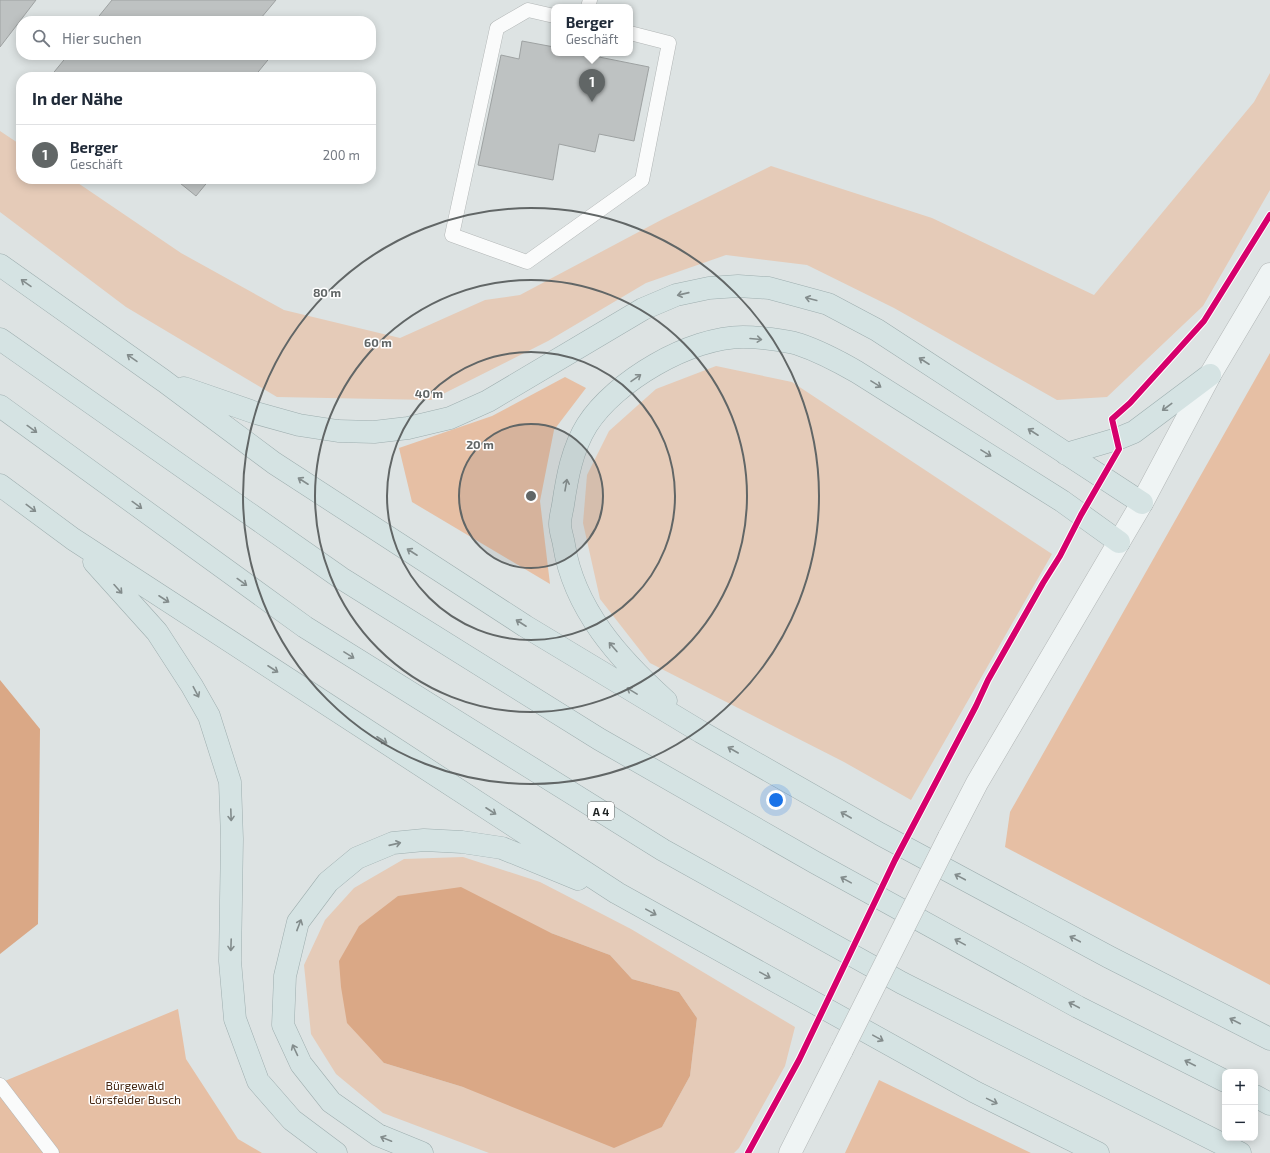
<!DOCTYPE html>
<html lang="de">
<meta charset="utf-8">
<style>
body{margin:0;font-family:"Exo 2",sans-serif;background:#f6f6f7;color:#1f2937}
.controls{position:absolute;right:12px;bottom:12px;display:grid;overflow:hidden;border-radius:8px;box-shadow:0 2px 10px #0003}
.controls button{width:36px;height:36px;display:grid;place-items:center;padding:0;border:0;border-bottom:1px solid #e0e1e3;background:#fff;color:#1f2937;font:20px sans-serif}
.you{position:absolute;left:776px;top:800px;width:14px;height:14px;margin:-10px;border:3px solid #fff;border-radius:50%;background:#1a73e8;box-shadow:0 0 0 6px #1a73e833}
.badge{display:grid;place-items:center;width:26px;height:26px;border-radius:50%;background:#616666;color:#fff;font-size:13px;font-weight:700}
.pin{position:absolute;translate:-50% -33px;filter:drop-shadow(0 1px 2px #0008)}
.pin::after{content:'';position:absolute;top:21px;width:14px;height:12px;background:inherit;clip-path:polygon(0 0,100% 0,50% 100%)}
.popup{position:absolute;left:551px;top:4px;width:82px;height:52px;box-sizing:border-box;display:grid;place-content:center;border-radius:8px;background:#fff;filter:drop-shadow(0 1px 3px #0005);font-size:13px;white-space:nowrap;color:#747a83}
.popup b{font-size:15px;color:#1f2937}
.popup::after{content:'';position:absolute;left:50%;top:100%;margin-left:-8px;border:8px solid transparent;border-top-color:#fff}
.list{margin:0;padding:0;list-style:none}
h2{display:flex;justify-content:space-between;align-items:center;height:52px;margin:0;padding:0 16px;font-size:17px}
h2 small{font-size:13px;font-weight:400;color:#747a83}
.list li{display:grid;grid-template-columns:26px 1fr auto;gap:12px;align-items:center;box-sizing:border-box;height:60px;padding:0 16px;border-top:1px solid #e0e1e3}
.list b{display:block;font-size:15px;white-space:nowrap}
.list p{margin:0;font-size:13px;white-space:nowrap;color:#747a83}
.list em{font-size:13px;font-style:normal;color:#747a83}
.icon{flex:none;width:22px;height:22px;fill:none;stroke:currentColor;stroke-width:2;stroke-linecap:round;stroke-linejoin:round}
.map{position:relative;flex:none;width:1270px;height:1153px;overflow:hidden}
.search{position:absolute;background:#fff;box-shadow:0 2px 10px #0003;left:16px;top:16px;width:360px;height:44px;display:flex;align-items:center;gap:10px;box-sizing:border-box;padding:0 14px;border-radius:16px;color:#747a83;font-size:15px}
.panel{position:absolute;background:#fff;box-shadow:0 2px 10px #0003;left:16px;top:72px;width:360px;height:112px;border-radius:16px}
.map>svg:first-child{display:block}
.green{fill:#e5cbb8;fill-rule:evenodd}
.forest{fill:#e6bfa4}
.water{fill:#daa886}
.building{fill:#bec2c2;stroke:#9ea2a2}
.lines{fill:none;stroke-linecap:round;stroke-linejoin:round}
.service-casing{stroke:#b2b6b6;stroke-width:15}
.secondary-casing{stroke:#b2b6b6;stroke-width:23}
.motorway-casing{stroke:#9eaeaf;stroke-width:23}
.service{stroke:#fafbfb;stroke-width:14}
.secondary{stroke:#eff4f4;stroke-width:22}
.motorway{stroke:#d5e3e3;stroke-width:22}
.secondary-bridge-casing{stroke:#b2b6b6;stroke-width:23;stroke-linecap:butt}
.secondary-bridge{stroke:#eff4f4;stroke-width:22}
.cycleway-casing{stroke:#fff;stroke-width:8}
.cycleway{stroke:#d6006c;stroke-width:6}
.oneway{stroke:#838c8c}
.ring{fill:none;stroke:#616666;stroke-width:2}
.labels{text-anchor:middle;dominant-baseline:central;stroke-width:3;stroke-linejoin:round;paint-order:stroke}
.shield{fill:#fff;stroke:#626464;stroke-width:1}
.shield-label{font-size:11px;font-weight:bold;fill:#1e2222}
.park-label{font-size:12px;fill:#452712;stroke:#fff}
.centre{fill:#616666;stroke:#fff;stroke-width:2}
.ring-label{font-size:12px;text-anchor:middle;font-weight:bold;fill:#616666;stroke:#fff;stroke-width:3;stroke-linejoin:round;paint-order:stroke}
</style>
<div class="map">
<svg width="1270" height="1153" viewBox="0 0 1270 1153">
<rect width="100%" height="100%" fill="#dde3e3"/>
<path class="green" d="M1270,73V190L1203,306L1107,397L1057,400L894,308L807,265L726,255L646,283L548,341L431,400L277,397L126,307L0,212V131L21,145V179H72L181,253L284,310L400,338L485,300L520,295L663,219L771,166L932,218L1094,295L1254,102Z
M716,366L792,382L1052,554L911,800L844,762L650,663L600,599L583,523L587,475L609,431L656,389Z
M463,857L540,882L631,929L795,1027L785,1066L739,1148L734,1153H489L383,1113L336,1074L311,1034L304,965L325,920L354,888L404,859ZM551,933L610,955L632,979L679,992L697,1018L690,1076L662,1127L463,1087L384,1063Z"/>
<path class="forest" d="M1270,353V985L1005,847L1010,812Z
M565,377L586,388L554,430L540,501L550,584L412,502L399,448L492,416Z
M178,1009L186,1059L238,1139L262,1153H0V1083Z
M879,1080L1031,1153H845Z"/>
<path class="water" d="M0,680L40,729L38,924L0,954Z
M461,887L551,933L610,955L632,979L679,992L697,1018L690,1076L662,1127L614,1148L463,1087L384,1063L347,1023L341,987L339,961L359,926L398,896Z"/>
<path class="building" d="M0,0H36L0,47Z
M112,0H276L261,18L265,21H95Z
M522,41L554,47V53H579L649,67L634,141L599,134L595,152L559,144L553,180L478,165L501,55L519,59Z
M68,55H272L254,77H50Z
M175,179H210L196,196Z"/>
<g class="lines">
<g class="service-casing">
<path id="service" d="M588,7L590,0
M554,16L528,10L497,28L452,235L527,262L642,180L669,43L630,33
M0,1085L52,1153"/>
</g>
<g class="secondary-casing">
<path id="secondary" d="M949,837L977,783L1142,503L1210,375L1270,274
M790,1153L842,1050"/>
</g>
<g class="motorway-casing">
<path id="motorway" d="M0,265L164,381L274,463L525,626L701,732L880,834L1109,957L1270,1039
M0,339L341,578L599,739L816,863L1078,1007L1225,1081
M184,388L256,413L299,425L338,431L374,432L408,428L450,418L488,401L643,309L676,295L709,288L738,286L769,288L828,304L877,330L1142,503
M0,406L305,627L663,850L902,983L1240,1153
M1066,454L1117,439L1134,432L1210,375
M0,485L73,539L617,893L975,1092L1098,1153
M94,562L157,632L192,686L209,716L230,782L232,839L230,961L235,1019L258,1081L292,1120L336,1153
M666,701C619,659 574,609 564,545C563,538 560,531 560,524C560,518 562,511 563,505C567,478 572,449 587,425C615,381 690,337 743,337C758,337 784,340 798,344C819,351 838,361 857,372L1062,501L1119,542
M1255,1096L1270,1104
M422,1153L378,1135L331,1102L301,1064L283,1025L285,976L298,922L328,882L357,858L393,843L424,840L462,842L502,848L578,879"/>
</g>
<use href="#service" class="service"/>
<use href="#secondary" class="secondary"/>
<use href="#motorway" class="motorway"/>
<g class="secondary-bridge-casing">
<path id="secondary-bridge" d="M842,1050L949,837"/>
</g>
<use href="#secondary-bridge" class="secondary-bridge"/>
<g class="cycleway-casing">
<path id="cycleway" d="M748,1153L799,1060L895,860L976,706L988,680L1043,583L1060,556L1081,515L1119,449L1112,419L1130,403L1204,321L1270,215"/>
</g>
<use href="#cycleway" class="cycleway"/>
</g>
<defs><path id="oneway-shaft" d="M-6 0H5M1.5-3L5.5 0L1.5 3" fill="none" stroke-width="1.6" stroke-linecap="round" stroke-linejoin="round"/></defs>
<g class="oneway">
<use href="#oneway-shaft" transform="translate(26 283) rotate(-145)"/>
<use href="#oneway-shaft" transform="translate(683 294) rotate(167)"/>
<use href="#oneway-shaft" transform="translate(811 299) rotate(-165)"/>
<use href="#oneway-shaft" transform="translate(756 339) rotate(5)"/>
<use href="#oneway-shaft" transform="translate(132 358) rotate(-145)"/>
<use href="#oneway-shaft" transform="translate(924 361) rotate(-147)"/>
<use href="#oneway-shaft" transform="translate(636 378) rotate(-35)"/>
<use href="#oneway-shaft" transform="translate(876 384) rotate(32)"/>
<use href="#oneway-shaft" transform="translate(1167 407) rotate(143)"/>
<use href="#oneway-shaft" transform="translate(32 429) rotate(36)"/>
<use href="#oneway-shaft" transform="translate(1033 432) rotate(-147)"/>
<use href="#oneway-shaft" transform="translate(986 453) rotate(32)"/>
<use href="#oneway-shaft" transform="translate(303 481) rotate(-147)"/>
<use href="#oneway-shaft" transform="translate(566 485) rotate(-80)"/>
<use href="#oneway-shaft" transform="translate(137 505) rotate(36)"/>
<use href="#oneway-shaft" transform="translate(31 508) rotate(37)"/>
<use href="#oneway-shaft" transform="translate(412 552) rotate(-147)"/>
<use href="#oneway-shaft" transform="translate(242 582) rotate(36)"/>
<use href="#oneway-shaft" transform="translate(118 589) rotate(48)"/>
<use href="#oneway-shaft" transform="translate(164 599) rotate(33)"/>
<use href="#oneway-shaft" transform="translate(521 623) rotate(-147)"/>
<use href="#oneway-shaft" transform="translate(613 647) rotate(-131)"/>
<use href="#oneway-shaft" transform="translate(349 655) rotate(32)"/>
<use href="#oneway-shaft" transform="translate(273 669) rotate(33)"/>
<use href="#oneway-shaft" transform="translate(632 691) rotate(-149)"/>
<use href="#oneway-shaft" transform="translate(196 692) rotate(62)"/>
<use href="#oneway-shaft" transform="translate(382 740) rotate(33)"/>
<use href="#oneway-shaft" transform="translate(733 750) rotate(-150)"/>
<use href="#oneway-shaft" transform="translate(491 811) rotate(33)"/>
<use href="#oneway-shaft" transform="translate(231 815) rotate(88)"/>
<use href="#oneway-shaft" transform="translate(846 815) rotate(-150)"/>
<use href="#oneway-shaft" transform="translate(395 844) rotate(-13)"/>
<use href="#oneway-shaft" transform="translate(960 877) rotate(-152)"/>
<use href="#oneway-shaft" transform="translate(846 880) rotate(-151)"/>
<use href="#oneway-shaft" transform="translate(651 912) rotate(29)"/>
<use href="#oneway-shaft" transform="translate(299 925) rotate(-69)"/>
<use href="#oneway-shaft" transform="translate(1075 939) rotate(-152)"/>
<use href="#oneway-shaft" transform="translate(960 942) rotate(-151)"/>
<use href="#oneway-shaft" transform="translate(231 945) rotate(92)"/>
<use href="#oneway-shaft" transform="translate(765 975) rotate(29)"/>
<use href="#oneway-shaft" transform="translate(1074 1005) rotate(-152)"/>
<use href="#oneway-shaft" transform="translate(1235 1021) rotate(-153)"/>
<use href="#oneway-shaft" transform="translate(878 1038) rotate(29)"/>
<use href="#oneway-shaft" transform="translate(295 1050) rotate(-115)"/>
<use href="#oneway-shaft" transform="translate(1190 1063) rotate(-153)"/>
<use href="#oneway-shaft" transform="translate(992 1101) rotate(26)"/>
<use href="#oneway-shaft" transform="translate(386 1139) rotate(-158)"/>
</g>
<circle cx="531" cy="496" r="72" fill="#616666" fill-opacity=".12"/>
<g class="ring">
<circle cx="531" cy="496" r="72"/>
<circle cx="531" cy="496" r="144"/>
<circle cx="531" cy="496" r="216"/>
<circle cx="531" cy="496" r="288"/>
</g>
<g class="labels">
<rect class="shield" x="588" y="802" width="26" height="18" rx="3"/>
<g class="shield-label">
<text x="601" y="811">A 4</text>
</g>
<g class="park-label">
<text x="135" y="1085">Bürgewald<tspan x="135" dy="14">Lörsfelder Busch</tspan></text>
</g>
</g>
<circle cx="531" cy="496" r="6" class="centre"/>
<g class="ring-label">
<text x="327" y="297">80 m</text>
<text x="378" y="347">60 m</text>
<text x="429" y="398">40 m</text>
<text x="480" y="449">20 m</text>
</g>
</svg>
<div class="controls">
<button>+</button>
<button>−</button>
</div>
<div class="you"></div>
<div class="pin badge" style="left:592px;top:102px">1</div>
<div class="popup"><b>Berger</b>Geschäft</div>
<div class="search"><svg class="icon" aria-label="search" viewBox="0 0 24 24"><circle cx="10" cy="10" r="6"/><path d="M15 15l6 6"/></svg>Hier suchen</div>
<section class="panel">
<h2>In der Nähe<small></small></h2>
<ul class="list">
<li><span class="badge">1</span><div><b>Berger</b><p>Geschäft</p></div><em>200 m</em></li>
</ul>
</section>
</div>
